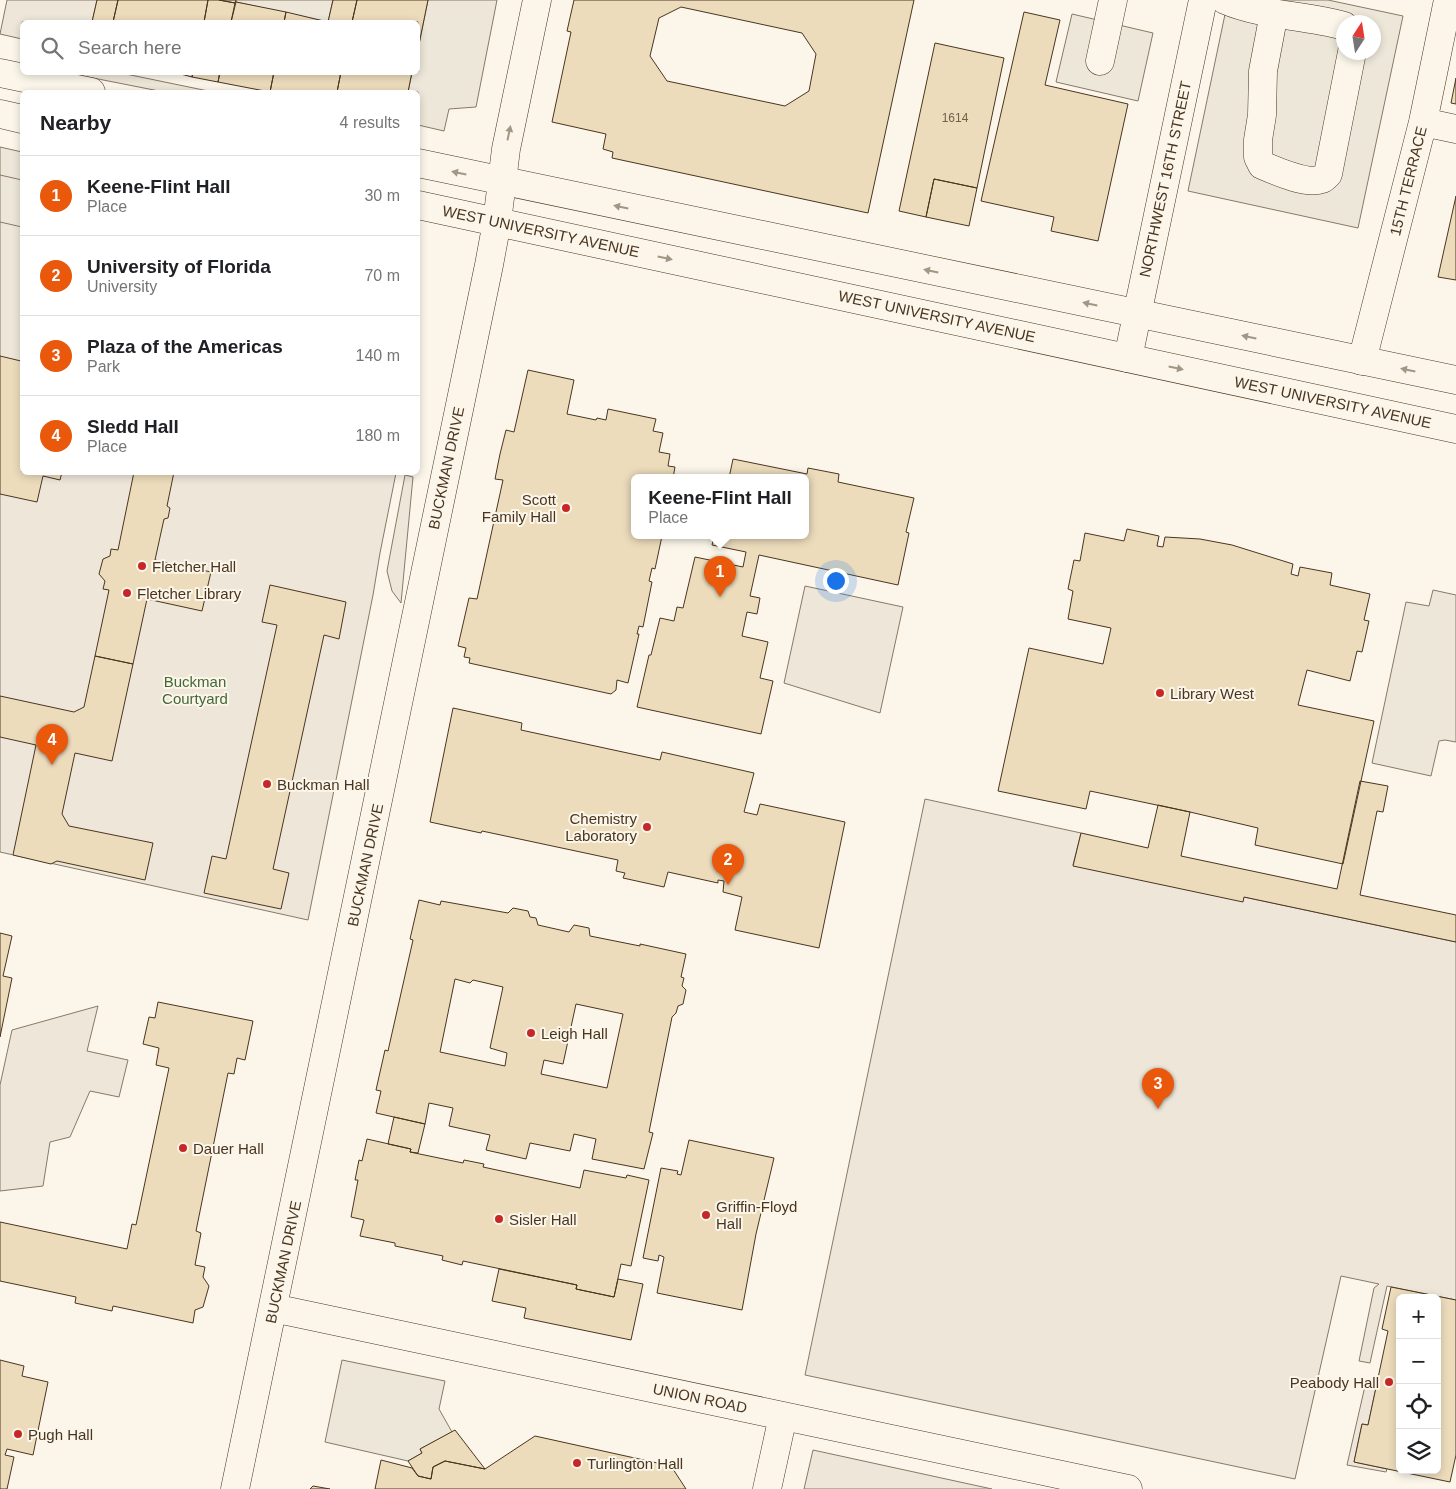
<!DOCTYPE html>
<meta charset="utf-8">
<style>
body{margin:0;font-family:Helvetica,sans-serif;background:#f6f6f6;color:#202124}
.controls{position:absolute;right:15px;bottom:15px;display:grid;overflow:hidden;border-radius:8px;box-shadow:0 2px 8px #0003}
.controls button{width:45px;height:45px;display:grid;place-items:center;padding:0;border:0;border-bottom:1px solid #e0e0e0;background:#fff;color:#202124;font:25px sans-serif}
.compass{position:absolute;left:1336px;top:15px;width:45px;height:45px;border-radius:50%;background:#fff;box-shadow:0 2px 8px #0003;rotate:12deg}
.you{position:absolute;left:835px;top:580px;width:18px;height:18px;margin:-12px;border:4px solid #fff;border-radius:50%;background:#1a73e8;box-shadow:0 0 0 8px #1a73e833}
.badge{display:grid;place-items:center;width:32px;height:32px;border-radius:50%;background:#ea580c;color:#fff;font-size:16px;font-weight:700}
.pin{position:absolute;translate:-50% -41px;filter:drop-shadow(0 1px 2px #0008)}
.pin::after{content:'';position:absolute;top:26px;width:18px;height:15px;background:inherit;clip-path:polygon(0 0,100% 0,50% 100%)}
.popup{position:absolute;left:631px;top:474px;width:178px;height:65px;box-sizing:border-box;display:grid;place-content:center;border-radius:8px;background:#fff;filter:drop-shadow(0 1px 4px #0005);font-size:16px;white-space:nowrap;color:#757577}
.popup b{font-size:19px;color:#202124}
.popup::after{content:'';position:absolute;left:50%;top:100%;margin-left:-10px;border:10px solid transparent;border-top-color:#fff}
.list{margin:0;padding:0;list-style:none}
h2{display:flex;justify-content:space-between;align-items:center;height:65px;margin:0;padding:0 20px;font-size:21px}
h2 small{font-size:16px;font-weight:400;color:#757577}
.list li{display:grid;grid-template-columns:32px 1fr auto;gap:15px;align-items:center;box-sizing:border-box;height:80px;padding:0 20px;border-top:1px solid #e0e0e0}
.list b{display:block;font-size:19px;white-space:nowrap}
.list p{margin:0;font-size:16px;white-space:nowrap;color:#757577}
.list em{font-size:16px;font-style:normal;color:#757577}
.icon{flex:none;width:28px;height:28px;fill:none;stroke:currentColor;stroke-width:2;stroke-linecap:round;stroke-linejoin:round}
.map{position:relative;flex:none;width:1456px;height:1489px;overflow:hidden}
.search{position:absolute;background:#fff;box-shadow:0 2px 8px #0003;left:20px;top:20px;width:400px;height:55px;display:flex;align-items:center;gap:12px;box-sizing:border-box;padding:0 18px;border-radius:8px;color:#757577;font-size:19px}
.panel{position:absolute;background:#fff;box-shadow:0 2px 8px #0003;left:20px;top:90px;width:400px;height:385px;border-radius:8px}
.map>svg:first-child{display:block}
.green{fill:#ede6d9;stroke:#887966}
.parking{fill:#ede7d9;stroke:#887966;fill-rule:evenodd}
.building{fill:#ecdcbc;stroke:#4a3520;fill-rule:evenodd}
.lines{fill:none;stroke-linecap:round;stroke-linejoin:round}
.minor-casing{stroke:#4a3520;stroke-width:29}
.major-casing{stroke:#4a3520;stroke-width:29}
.minor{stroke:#fbf6e9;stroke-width:28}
.major{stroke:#fbf6e9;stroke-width:28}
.oneway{fill:#a29684}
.poi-dot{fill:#c62828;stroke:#fbf6e9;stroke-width:2}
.labels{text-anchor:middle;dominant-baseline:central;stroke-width:4;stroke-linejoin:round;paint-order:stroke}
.number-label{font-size:12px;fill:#725f47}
.street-label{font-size:15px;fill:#4a3520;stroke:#fbf6e9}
.poi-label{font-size:15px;fill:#4a3520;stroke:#fbf6e9;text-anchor:start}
.park-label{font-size:15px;fill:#436837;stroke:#fbf6e9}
</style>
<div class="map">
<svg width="1456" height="1489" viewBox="0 0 1456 1489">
<rect width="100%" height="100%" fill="#fbf6e9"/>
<path class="green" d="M7,0H97L92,22H22V39L0,34Z
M0,147L22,152V472L396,473L380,553L373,595L308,920L0,852Z
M805,586L903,607L880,713L784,683Z
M925,799L1081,833L1073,865L1244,897L1456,942V1300L1387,1286L1370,1363L1359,1361L1374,1288L1379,1284L1341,1276L1295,1479L805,1375Z
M98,1006L87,1051L128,1060L119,1097L90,1091L70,1137L50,1142L43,1186L0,1191V1085L12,1030Z
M1365,1386L1376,1388L1368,1425L1362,1424L1354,1462L1387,1469L1386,1472L1347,1465Z
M813,1450L992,1489H804Z"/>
<path class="parking" d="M236,0H333L328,22L236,2Z
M428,0H497L476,107L449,109L444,131L418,125V92H408L412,73L418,72V49Z
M1228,0H1328L1403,16L1358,228L1188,191ZM1344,22H1374V52H1344Z
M1072,14L1153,33L1138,101L1056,82Z
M68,73H121L213,92H164Z
M0,175L22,180V227L0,222Z
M405,475L413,477L401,603L392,591L387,571Z
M1433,590L1456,595V742L1445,740L1439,741L1431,776L1372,763L1406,602L1429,606Z
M342,1360L445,1381L439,1409L452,1432L420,1449L422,1453L408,1461L325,1442Z"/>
<path class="building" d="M97,0H118L113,22H92Z
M118,0H208L204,22H113Z
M208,0H219L235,3L231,22H204Z
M219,0H236L235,3Z
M333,0H357L352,22H284L286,12L328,22Z
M357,0H428L418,49V22H352Z
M574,0H914L868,213L612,158L613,152L603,149L606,134L552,122L571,32L567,31ZM681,7L802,33L816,54L809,91L785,106L667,81L650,56L659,18Z
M236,2L286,12L284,22H231Z
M1024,12L1060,20L1045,85L1128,104L1098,241L1051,231L1054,217L981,201Z
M935,43L1004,58L977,188L934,179L926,217L899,211Z
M173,72H193L192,77Z
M193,72H220L218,82L192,77Z
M220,72H274L270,92L218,82Z
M274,72H341L337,92H270Z
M341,72H412L408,92H337Z
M1456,78V104L1451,103Z
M934,179L977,188L969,226L926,217Z
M1456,196V280L1438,277Z
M0,356L21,361V364L22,365V472H62L60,480L43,476L37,502L0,494Z
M528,370L574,380L567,414L596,420L597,418L606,420L608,409L656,419L653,431L663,433L659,452L670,454L668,466L675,467L673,478H635V536H662L655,569L652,568L649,581L652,582L643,627L639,626L637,634H639L628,683L617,680L616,690L611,694L469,663L470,658L464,657L466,648L458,646L469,598L477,599L503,480L495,479L500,454L506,430L514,432Z
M733,459L807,474L808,468L839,474L838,482L914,498L906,532L909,533L898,585L759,555L750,596L760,598L757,614L747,612L742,636L768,642L760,678L773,681L761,734L637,707L649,655H651L660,618L674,621L677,607L683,608L695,557L743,567L746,552L712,545L714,536H805V478H729Z
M134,472H174L167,506L170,508L168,518L164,519L155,560L211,572L202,611L147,599L133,664L95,656L109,590L103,589L105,581L99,574L103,559L110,556L111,549L118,550Z
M1127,529L1159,536L1157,546L1163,547L1165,537L1200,539L1232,545L1293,564L1291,574L1298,576L1300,567L1332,573L1330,585L1370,594L1364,620L1369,621L1362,652L1357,651L1350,681L1307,670L1298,705L1374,721L1343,864L1255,845L1258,828L1190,812L1090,791L1086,809L998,791L1029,648L1103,664L1111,628L1068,619L1073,591L1068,589L1074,560L1080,561L1085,533L1124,541Z
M270,585L346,602L339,639L324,635L273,869L289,873L281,909L204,893L212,856L226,859L277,625L262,622Z
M95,656L133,664L112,761L75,753L62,814L69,826L153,843L145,880L57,861L51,864L13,855L36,745L0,737V696L74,712L84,707Z
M453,708L522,723L521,730L660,760L662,752L754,773L744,812L757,815L760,804L845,822L819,948L735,930L742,897L723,892L724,881L718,880V883L668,872L664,887L623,878L625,873L616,871L618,860L482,831L481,833L430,822Z
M1360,781L1388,786L1383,812L1377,811L1360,895L1456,915V942L1244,897L1243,902L1073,866L1081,833L1148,848L1158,805L1190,812L1181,856L1337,889Z
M419,900L440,905L441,901L508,913L513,908L528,911L530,917L536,918L538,925L569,932L574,925L589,928L590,936L640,946V944L686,954L681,977L684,978L682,986L686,990L683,1004L678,1006L676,1013L672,1017L649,1132L653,1133L644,1169L592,1159L596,1139L574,1134L570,1151L530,1143L526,1159L486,1150L490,1135L449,1126L453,1108L429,1103L425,1124L376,1113L381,1091L376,1090L385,1050L388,1051L413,940L410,939ZM455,979L470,983L473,980L503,987L490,1048L507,1053L505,1066L440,1052ZM576,1004L623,1014L607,1088L541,1074L544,1060L563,1064Z
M0,933L12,936L3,976L12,978L0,1037Z
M158,1002L253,1021L245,1060L237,1058L234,1074L228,1073L196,1231L201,1233L195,1265L205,1267L203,1277L209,1286L203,1307L195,1310L193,1323L113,1306L112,1311L75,1303L76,1297L0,1281V1222L127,1249L132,1224L136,1225L169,1068L156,1065L159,1048L143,1044L149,1017L155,1018Z
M394,1117L425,1124L418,1153L410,1152L411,1149L388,1144Z
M367,1139L411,1149L410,1152L463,1163L464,1160L484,1164L483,1167L580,1188L584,1170L626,1178L627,1175L649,1180L631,1266L621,1264L614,1297L576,1289L577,1285L463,1261L462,1265L442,1260L443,1256L395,1246V1243L360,1236L364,1220L351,1217L358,1180H355L359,1160L362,1161Z
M689,1140L774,1158L756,1234L742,1310L657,1293L664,1257L659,1255L658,1261L643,1258L661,1168L678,1171L677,1174L681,1175Z
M499,1269L577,1285L576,1289L614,1297L618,1279L643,1284L631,1340L524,1318L526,1308L492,1301Z
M1391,1287L1456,1300V1455L1450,1482L1354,1462L1362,1424L1368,1425L1388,1331L1382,1329ZM1400,1298H1437V1470H1400Z
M0,1360L24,1366L22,1376L48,1382L33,1455L7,1449L5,1455L14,1457L7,1489H0Z
M455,1430L485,1469L445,1461L433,1467L431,1479L418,1476L408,1461L422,1453L420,1449Z
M535,1436L671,1466L686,1489H375L381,1460L412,1468L418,1476L431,1479L433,1467L445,1461L485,1469Z
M313,1486L330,1489H310Z"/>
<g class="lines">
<g class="minor-casing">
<path id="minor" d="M1225,0C1262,16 1305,15 1344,26
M1274,13L1263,71L1262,115L1258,140V157L1262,165C1276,171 1307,185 1322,179C1324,178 1326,176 1328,174L1352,52
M1100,61L1113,0
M1423,122L1456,129
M1128,358L1203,0
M1362,361L1423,122L1448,0
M273,1308L1128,1489
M235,1489L489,265L497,222L506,149L537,0
M767,1489L783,1416"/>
</g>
<g class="major-casing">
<path id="major" d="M0,73L91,92
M0,114L22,119
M418,163L1456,380
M418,205L1456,429"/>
</g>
<use href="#minor" class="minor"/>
<use href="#major" class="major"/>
</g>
<defs><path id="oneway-solid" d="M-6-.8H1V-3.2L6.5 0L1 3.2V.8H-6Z" transform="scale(1.25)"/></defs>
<g class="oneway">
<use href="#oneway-solid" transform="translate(509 133) rotate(-78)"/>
<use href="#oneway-solid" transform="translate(459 173) rotate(-168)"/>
<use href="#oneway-solid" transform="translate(621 207) rotate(-168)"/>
<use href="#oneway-solid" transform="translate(665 258) rotate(12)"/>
<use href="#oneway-solid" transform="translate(931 271) rotate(-168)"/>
<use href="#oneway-solid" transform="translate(1090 304) rotate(-168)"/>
<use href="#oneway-solid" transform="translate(1249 337) rotate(-168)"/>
<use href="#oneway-solid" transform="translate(1176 368) rotate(12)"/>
<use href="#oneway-solid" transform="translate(1408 370) rotate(-168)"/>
</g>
<g class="poi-dot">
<circle cx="566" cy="508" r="5"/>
<circle cx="142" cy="566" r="5"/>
<circle cx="127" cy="593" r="5"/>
<circle cx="1160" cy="693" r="5"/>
<circle cx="267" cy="784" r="5"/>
<circle cx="647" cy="827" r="5"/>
<circle cx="531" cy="1033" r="5"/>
<circle cx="183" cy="1148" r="5"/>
<circle cx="706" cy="1215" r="5"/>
<circle cx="499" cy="1219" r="5"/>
<circle cx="1389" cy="1382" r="5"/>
<circle cx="18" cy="1434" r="5"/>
<circle cx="577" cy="1463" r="5"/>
</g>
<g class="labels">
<g class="number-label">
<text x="955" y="118">1614</text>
</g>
<g class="street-label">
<text transform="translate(1165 179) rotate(-78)">NORTHWEST 16TH STREET</text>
<text transform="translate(1408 181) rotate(-76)">15TH TERRACE</text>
<text transform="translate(541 231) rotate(12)">WEST UNIVERSITY AVENUE</text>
<text transform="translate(937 316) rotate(12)">WEST UNIVERSITY AVENUE</text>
<text transform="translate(1333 402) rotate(12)">WEST UNIVERSITY AVENUE</text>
<text transform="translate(446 468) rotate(-78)">BUCKMAN DRIVE</text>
<text transform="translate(365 865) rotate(-78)">BUCKMAN DRIVE</text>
<text transform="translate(283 1262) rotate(-78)">BUCKMAN DRIVE</text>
<text transform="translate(700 1398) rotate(12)">UNION ROAD</text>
</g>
<g class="poi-label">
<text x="556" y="499" text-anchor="end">Scott<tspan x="556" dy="17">Family Hall</tspan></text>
<text x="152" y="566">Fletcher Hall</text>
<text x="137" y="593">Fletcher Library</text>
<text x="1170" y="693">Library West</text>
<text x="277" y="784">Buckman Hall</text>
<text x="637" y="818" text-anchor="end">Chemistry<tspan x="637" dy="17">Laboratory</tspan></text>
<text x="541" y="1033">Leigh Hall</text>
<text x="193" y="1148">Dauer Hall</text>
<text x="716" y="1206">Griffin-Floyd<tspan x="716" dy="17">Hall</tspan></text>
<text x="509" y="1219">Sisler Hall</text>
<text x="1379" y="1382" text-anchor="end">Peabody Hall</text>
<text x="28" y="1434">Pugh Hall</text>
<text x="587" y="1463">Turlington Hall</text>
</g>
<g class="park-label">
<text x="195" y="681">Buckman<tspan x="195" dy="17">Courtyard</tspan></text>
</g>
</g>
</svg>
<div class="controls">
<button>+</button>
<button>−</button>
<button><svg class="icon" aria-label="locate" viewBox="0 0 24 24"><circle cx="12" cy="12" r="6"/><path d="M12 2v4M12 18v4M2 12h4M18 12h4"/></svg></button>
<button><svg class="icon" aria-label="layers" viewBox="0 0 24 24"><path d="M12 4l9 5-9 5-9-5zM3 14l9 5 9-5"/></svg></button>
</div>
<svg class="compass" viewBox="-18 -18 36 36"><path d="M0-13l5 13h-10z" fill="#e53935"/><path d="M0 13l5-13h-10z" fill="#757577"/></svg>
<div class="you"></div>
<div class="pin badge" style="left:720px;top:597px">1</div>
<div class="popup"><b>Keene-Flint Hall</b>Place</div>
<div class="pin badge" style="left:728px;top:885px">2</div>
<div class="pin badge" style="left:1158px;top:1109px">3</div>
<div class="pin badge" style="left:52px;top:765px">4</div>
<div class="search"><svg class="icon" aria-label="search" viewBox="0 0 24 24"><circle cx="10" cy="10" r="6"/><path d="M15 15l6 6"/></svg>Search here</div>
<section class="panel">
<h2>Nearby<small>4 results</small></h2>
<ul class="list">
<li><span class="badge">1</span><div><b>Keene-Flint Hall</b><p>Place</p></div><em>30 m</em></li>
<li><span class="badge">2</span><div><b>University of Florida</b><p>University</p></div><em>70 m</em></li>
<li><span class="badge">3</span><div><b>Plaza of the Americas</b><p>Park</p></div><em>140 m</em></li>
<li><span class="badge">4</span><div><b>Sledd Hall</b><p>Place</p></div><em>180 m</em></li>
</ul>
</section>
</div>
